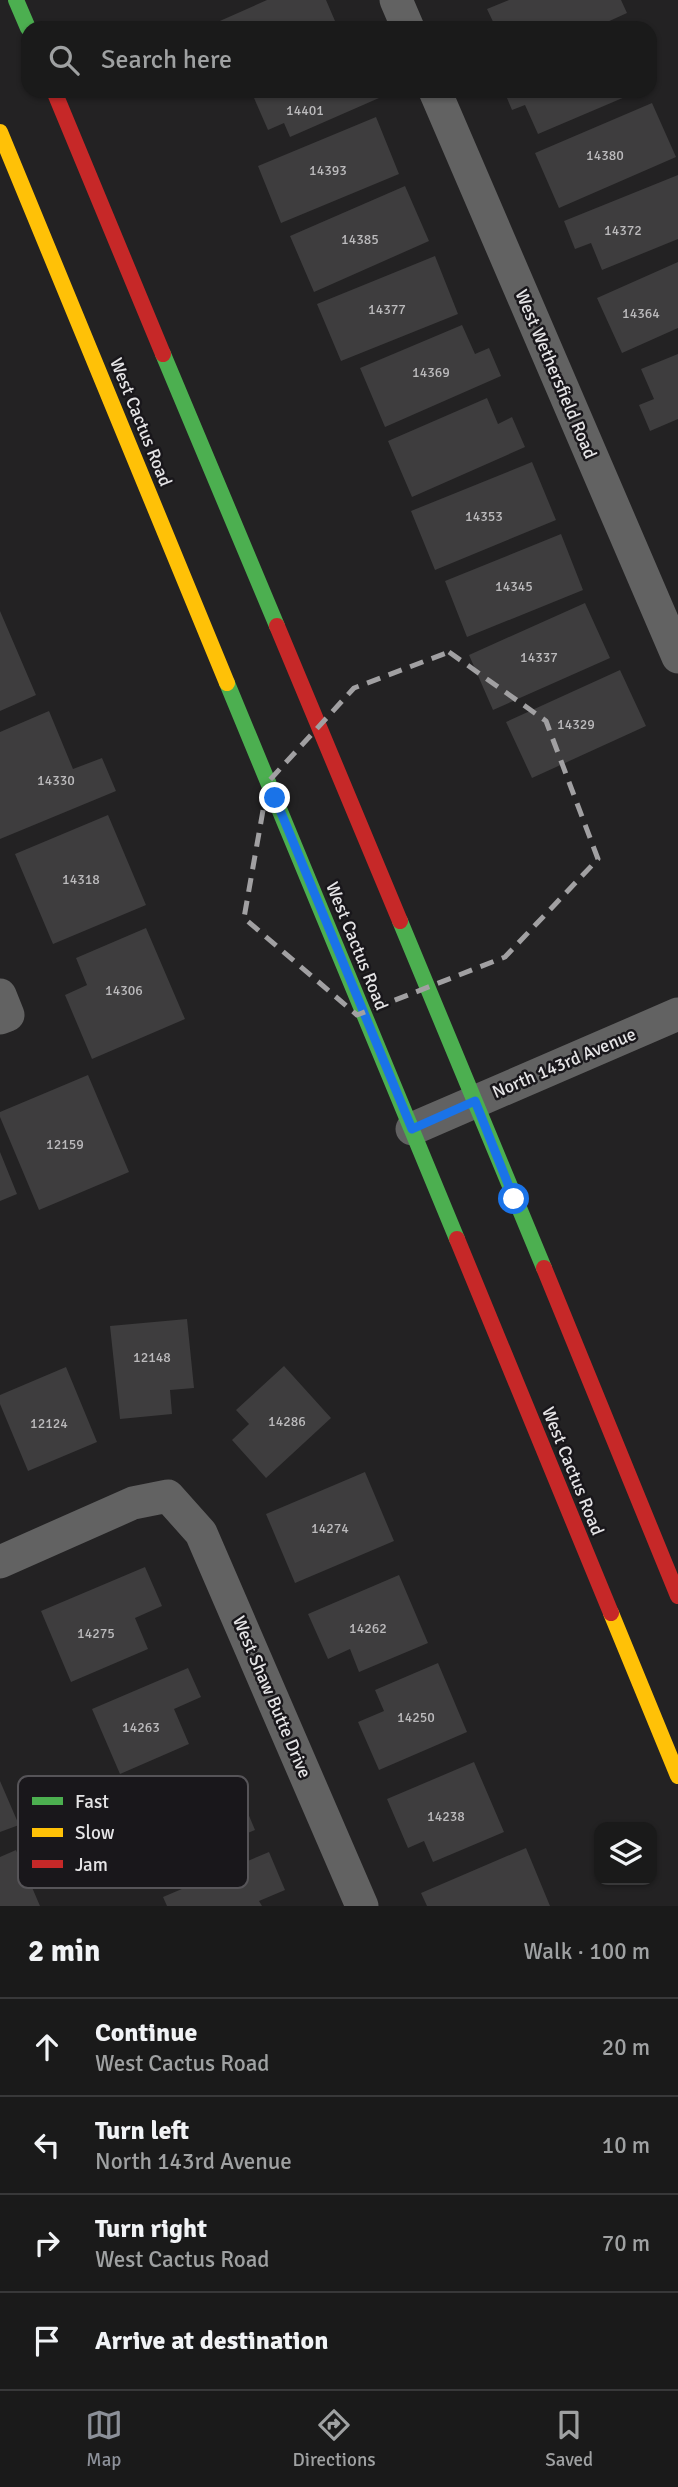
<!DOCTYPE html>
<meta charset="utf-8">
<style>
body{margin:0;font-family:Signika,sans-serif;background:#232323;color:#f1f3f6}
.controls{position:absolute;right:21px;bottom:21px;display:grid;overflow:hidden;border-radius:14px;box-shadow:0 2px 5px #0004}
.controls button{width:63px;height:63px;display:grid;place-items:center;padding:0;border:0;border-bottom:2px solid #383839;background:#1a1a1a;color:#f1f3f6;font:35px sans-serif}
.stop{position:absolute;width:21px;height:21px;margin:-16px;border:5px solid #1a73e8;border-radius:50%;background:#fff}
.stop.end{background:#1a73e8;border-color:#fff;box-shadow:0 2px 7px #0008}
.list{margin:0;padding:0;list-style:none}
h2{display:flex;justify-content:space-between;align-items:center;height:91px;margin:0;padding:0 28px;font-size:30px}
h2 small{font-size:23px;font-weight:400;color:#9fa1a2}
.list li{display:grid;grid-template-columns:46px 1fr auto;gap:21px;align-items:center;box-sizing:border-box;height:98px;padding:0 28px;border-top:2px solid #383839}
.list b{display:block;font-size:26px;white-space:nowrap}
.list p{margin:0;font-size:23px;white-space:nowrap;color:#9fa1a2}
.list em{font-size:23px;font-style:normal;color:#9fa1a2}
.icon{flex:none;width:38px;height:38px;fill:none;stroke:currentColor;stroke-width:2;stroke-linecap:round;stroke-linejoin:round}
.map{position:relative;flex:none;width:678px;height:1906px;overflow:hidden}
.search{position:absolute;background:#1a1a1a;box-shadow:0 2px 5px #0004;left:21px;right:21px;top:21px;height:77px;display:flex;align-items:center;gap:18px;box-sizing:border-box;padding:0 24px;border-radius:21px;color:#9fa1a2;font-size:26px}
.sheet{height:483px;background:#1a1a1a}
nav{display:flex;justify-content:space-around;align-items:center;box-sizing:border-box;height:98px;border-top:2px solid #383839;background:#1a1a1a;font-size:19px;color:#9fa1a2}
nav a{display:grid;justify-items:center;gap:4px}
nav .on{color:#8c9099}
.map>svg:first-child{display:block}
.building{fill:#3e3d3e}
.lines{fill:none;stroke-linecap:round;stroke-linejoin:round}
.street{stroke:#626262;stroke-width:33}
.fast{stroke:#4caf50;stroke-width:16}
.slow{stroke:#ffc107;stroke-width:16}
.jam{stroke:#c62828;stroke-width:16}
.route{stroke:#1a73e8;stroke-width:9}
.marked{fill:none;stroke:#a1a0a2;stroke-width:5;stroke-dasharray:14 9;stroke-linejoin:round}
.labels{text-anchor:middle;dominant-baseline:central;stroke-width:5;stroke-linejoin:round;paint-order:stroke}
.number-label{font-size:14px;fill:#bbbabc}
.street-label{font-size:18px;fill:#e5e4e6;stroke:#19171b}
.key{fill:#19171b;stroke:#565458;stroke-width:2}
.key-label{font-size:19px;fill:#e5e4e6}
</style>
<div class="map">
<svg width="678" height="1906" viewBox="0 0 678 1906">
<rect width="100%" height="100%" fill="#232223"/>
<path class="building" d="M267,0H326L338,28H204Z
M509,0H621L627,13L594,28H496L487,9Z
M251,91H376L379,98L290,137L284,123L268,130Z
M504,91H639L538,134L525,105L512,110Z
M652,103L676,157L559,208L535,153Z
M376,117L399,174L281,223L258,166Z
M678,175V239L602,270L591,243L575,249L564,221Z
M405,186L429,241L314,292L290,236Z
M435,256L458,314L341,361L317,304Z
M678,262V328L622,353L597,298Z
M462,325L475,354L489,348L501,376L385,427L360,368Z
M678,354V419L650,431L639,405L654,399L641,369Z
M487,398L498,424L512,417L525,447L412,497L388,441Z
M532,462L556,520L435,570L411,511Z
M561,534L583,590L467,637L445,581Z
M585,603L610,658L493,710L469,655Z
M0,611L36,695L0,711Z
M620,670L646,726L532,778L506,722Z
M49,711L73,769L102,758L116,791L0,839V732Z
M108,815L146,905L53,944L15,854Z
M146,928L185,1019L92,1059L65,995L87,985L76,958Z
M88,1075L129,1172L39,1210L0,1117V1112Z
M0,1152L17,1194L0,1201Z
M187,1319L194,1388L170,1390L172,1414L120,1419L110,1326Z
M284,1366L331,1418L266,1478L232,1440L249,1424L236,1410Z
M66,1367L97,1442L28,1471L0,1404V1395Z
M365,1472L394,1541L295,1583L266,1514Z
M145,1567L162,1606L135,1618L148,1649L71,1682L41,1611Z
M399,1575L428,1643L359,1672L350,1649L328,1659L308,1614Z
M438,1663L467,1732L379,1770L358,1722L384,1711L375,1690Z
M188,1668L201,1697L174,1709L189,1744L120,1774L92,1709Z
M474,1762L504,1832L433,1862L424,1841L408,1848L387,1799Z
M205,1775L220,1809L242,1799L255,1830L155,1871L129,1807Z
M0,1781L19,1825L0,1832Z
M526,1848L550,1906H427L421,1893Z
M16,1850L40,1906H0V1857Z
M269,1852L285,1890L259,1901L262,1906H167L163,1897Z"/>
<g class="lines">
<path class="street" d="M396,0L408,28
M435,91L678,657
M0,995L8,1015L0,1018
M412,1129L678,1014
M0,1562L133,1503L168,1496L201,1533L362,1906"/>
<path class="fast" d="M16,0L28,28
M163,354L277,626
M227,683L457,1239
M400,921L544,1268"/>
<path class="slow" d="M0,132L227,683
M611,1613L678,1776"/>
<path class="jam" d="M54,91L163,354
M277,626L400,921
M457,1239L611,1613
M544,1268L678,1596"/>
</g>
<g class="lines">
<path class="route" d="M275,798L412,1129L475,1101L514,1199"/>
</g>
<path class="marked" d="M449,652L546,721L598,859L505,957L357,1015L244,918L268,782L354,688Z"/>
<g class="labels">
<g class="number-label">
<text x="305" y="110">14401</text>
<text x="605" y="155">14380</text>
<text x="328" y="170">14393</text>
<text x="623" y="230">14372</text>
<text x="360" y="239">14385</text>
<text x="387" y="309">14377</text>
<text x="641" y="313">14364</text>
<text x="431" y="372">14369</text>
<text x="484" y="516">14353</text>
<text x="514" y="586">14345</text>
<text x="539" y="657">14337</text>
<text x="576" y="724">14329</text>
<text x="56" y="780">14330</text>
<text x="81" y="879">14318</text>
<text x="124" y="990">14306</text>
<text x="65" y="1144">12159</text>
<text x="152" y="1357">12148</text>
<text x="287" y="1421">14286</text>
<text x="49" y="1423">12124</text>
<text x="330" y="1528">14274</text>
<text x="368" y="1628">14262</text>
<text x="96" y="1633">14275</text>
<text x="416" y="1717">14250</text>
<text x="141" y="1727">14263</text>
<text x="446" y="1816">14238</text>
</g>
<g class="street-label">
<text transform="translate(556 374) rotate(67)">West Wethersfield Road</text>
<text transform="translate(141 422) rotate(68)">West Cactus Road</text>
<text transform="translate(357 946) rotate(68)">West Cactus Road</text>
<text transform="translate(564 1063) rotate(-23)">North 143rd Avenue</text>
<text transform="translate(573 1471) rotate(68)">West Cactus Road</text>
<text transform="translate(272 1697) rotate(67)">West Shaw Butte Drive</text>
</g>
</g>
<rect x="18" y="1776" width="230" height="112" rx="10" class="key"/>
<rect x="32" y="1797" width="31" height="8" fill="#4caf50"/>
<rect x="32" y="1828" width="31" height="9" fill="#ffc107"/>
<rect x="32" y="1860" width="31" height="8" fill="#c62828"/>
<g class="key-label">
<text x="75" y="1808">Fast</text>
<text x="75" y="1839">Slow</text>
<text x="75" y="1871">Jam</text>
</g>
</svg>
<div class="controls">
<button><svg class="icon" aria-label="layers" viewBox="0 0 24 24"><path d="M12 4l9 5-9 5-9-5zM3 14l9 5 9-5"/></svg></button>
</div>
<div class="stop" style="left:514px;top:1199px"></div>
<div class="stop end" style="left:275px;top:798px"></div>
<div class="search"><svg class="icon" aria-label="search" viewBox="0 0 24 24"><circle cx="10" cy="10" r="6"/><path d="M15 15l6 6"/></svg>Search here</div>
</div>
<section class="sheet">
<h2>2 min<small>Walk · 100 m</small></h2>
<ul class="list">
<li><svg class="icon" aria-label="ahead" viewBox="0 0 24 24"><path d="M12 20V5M6 11l6-6 6 6"/></svg><div><b>Continue</b><p>West Cactus Road</p></div><em>20 m</em></li>
<li><svg class="icon" aria-label="left" viewBox="0 0 24 24"><path d="M17 20v-9H6M10 6l-5 5 5 5"/></svg><div><b>Turn left</b><p>North 143rd Avenue</p></div><em>10 m</em></li>
<li><svg class="icon" aria-label="right" viewBox="0 0 24 24"><path d="M7 20v-9h11M14 6l5 5-5 5"/></svg><div><b>Turn right</b><p>West Cactus Road</p></div><em>70 m</em></li>
<li><svg class="icon" aria-label="arrive" viewBox="0 0 24 24"><path d="M6 21V4h12l-3 4 3 4H6"/></svg><div><b>Arrive at destination</b></div></li>
</ul>
</section>
<nav>
<a class="on"><svg class="icon" aria-label="map" viewBox="0 0 24 24"><path d="M3 6l6-2 6 2 6-2v14l-6 2-6-2-6 2zM9 4v14M15 6v14"/></svg>Map</a>
<a><svg class="icon" aria-label="directions" viewBox="0 0 24 24"><path d="M12 3l9 9-9 9-9-9zM9 14v-3h6M13 9l2 2-2 2"/></svg>Directions</a>
<a><svg class="icon" aria-label="saved" viewBox="0 0 24 24"><path d="M7 4h10v16l-5-4-5 4z"/></svg>Saved</a>
</nav>
